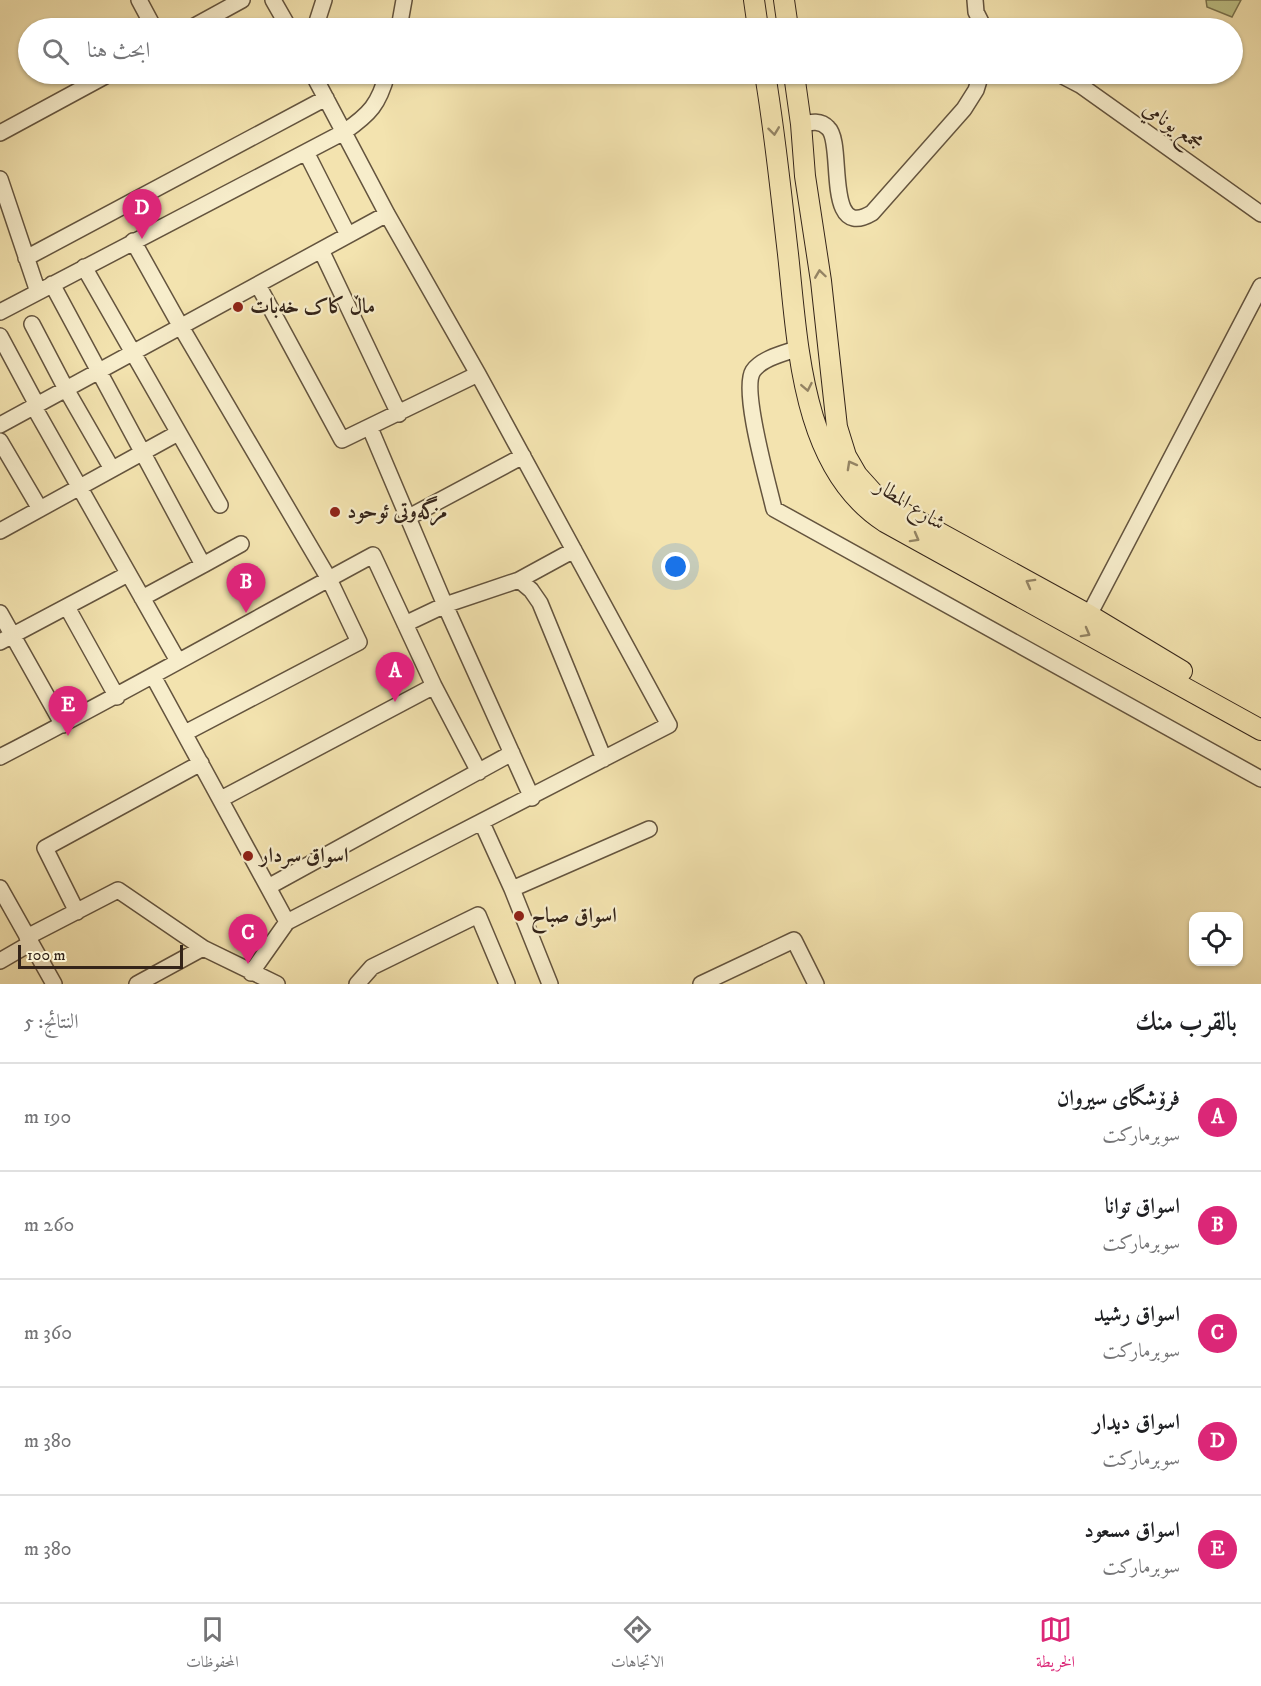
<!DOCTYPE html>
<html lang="ar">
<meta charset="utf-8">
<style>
body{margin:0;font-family:"IM FELL DW Pica",Amiri,serif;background:#f6f6f6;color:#202124;direction:rtl}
.controls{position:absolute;right:18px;bottom:18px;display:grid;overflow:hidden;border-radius:12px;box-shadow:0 2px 4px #0004}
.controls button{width:54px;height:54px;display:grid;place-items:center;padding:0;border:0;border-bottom:2px solid #e0e0e0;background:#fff;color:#202124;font:30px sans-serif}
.scale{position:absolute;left:18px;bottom:15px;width:165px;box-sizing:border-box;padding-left:6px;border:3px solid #342419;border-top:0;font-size:16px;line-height:21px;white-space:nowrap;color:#342419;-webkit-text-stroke:4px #f7edcb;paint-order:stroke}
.you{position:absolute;left:676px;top:567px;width:21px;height:21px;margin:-15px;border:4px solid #fff;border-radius:50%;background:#1a73e8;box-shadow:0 0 0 9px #1a73e833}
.badge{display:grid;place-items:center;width:39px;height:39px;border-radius:50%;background:#db2777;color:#fff;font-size:20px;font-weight:700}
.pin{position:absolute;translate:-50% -50px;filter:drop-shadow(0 2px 3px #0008)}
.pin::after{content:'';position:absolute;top:32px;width:21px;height:18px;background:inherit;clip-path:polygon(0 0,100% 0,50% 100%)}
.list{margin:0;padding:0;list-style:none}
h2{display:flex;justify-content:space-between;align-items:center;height:78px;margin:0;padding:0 24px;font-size:26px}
h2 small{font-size:20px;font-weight:400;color:#757577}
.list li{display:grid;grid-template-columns:39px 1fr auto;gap:18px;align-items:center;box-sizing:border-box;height:108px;padding:0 24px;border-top:2px solid #e0e0e0}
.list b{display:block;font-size:22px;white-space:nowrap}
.list p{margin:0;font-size:20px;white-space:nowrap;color:#757577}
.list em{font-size:20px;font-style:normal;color:#757577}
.icon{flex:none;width:33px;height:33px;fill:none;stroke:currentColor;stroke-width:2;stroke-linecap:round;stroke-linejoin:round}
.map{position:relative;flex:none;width:1261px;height:984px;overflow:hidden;direction:ltr}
.search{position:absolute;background:#fff;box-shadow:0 2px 4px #0004;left:18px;right:18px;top:18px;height:66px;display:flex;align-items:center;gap:15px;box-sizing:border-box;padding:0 21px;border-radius:33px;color:#757577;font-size:22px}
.sheet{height:618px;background:#fff}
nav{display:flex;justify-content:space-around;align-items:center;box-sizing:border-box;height:84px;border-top:2px solid #e0e0e0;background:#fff;font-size:16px;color:#757577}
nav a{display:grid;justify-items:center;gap:3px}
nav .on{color:#db2777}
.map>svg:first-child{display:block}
.green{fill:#bfc388;stroke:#7a7450;stroke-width:1.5}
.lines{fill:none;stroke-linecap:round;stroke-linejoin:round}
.minor-casing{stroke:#64543e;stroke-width:18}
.major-casing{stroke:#342419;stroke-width:22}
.minor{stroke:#f7edcb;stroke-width:15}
.major{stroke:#f3e3af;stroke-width:20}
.oneway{stroke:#948464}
.poi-dot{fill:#8f2418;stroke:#f7edcb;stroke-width:2}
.labels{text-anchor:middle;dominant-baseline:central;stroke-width:4.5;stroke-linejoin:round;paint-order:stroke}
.street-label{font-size:21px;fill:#342419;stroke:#f7edcb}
.poi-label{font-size:21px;font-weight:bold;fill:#342419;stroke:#f7edcb;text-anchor:start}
</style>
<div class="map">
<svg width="1261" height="984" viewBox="0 0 1261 984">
<rect width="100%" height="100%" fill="#f3e3af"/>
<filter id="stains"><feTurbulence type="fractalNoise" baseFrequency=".00333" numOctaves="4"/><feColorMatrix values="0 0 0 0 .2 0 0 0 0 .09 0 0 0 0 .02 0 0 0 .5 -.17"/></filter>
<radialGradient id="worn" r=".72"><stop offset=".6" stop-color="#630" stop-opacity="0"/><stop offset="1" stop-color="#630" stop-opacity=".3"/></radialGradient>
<path class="green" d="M1206,0H1241L1232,17L1207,7Z"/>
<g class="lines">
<g class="minor-casing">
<path id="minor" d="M139,0L154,28
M273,0L289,28
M975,0L976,12L984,28
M191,28L242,0
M315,28L324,0
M399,28L404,0
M1059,74L1080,85L1261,214
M801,124C811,122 821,120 828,128C845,143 823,242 872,213L964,109L976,90L981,74
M0,133L109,74
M306,152L348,235
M0,179L38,292
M133,241L181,327L329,579L359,642L185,733
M321,250L399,414
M26,258L326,98
M84,267L220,505
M52,284L203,565L142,598
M258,285L342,440L478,374
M0,312L344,132C370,114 379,104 387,74
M32,324L66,389L112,469
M0,336L37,405
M799,348C785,353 762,358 753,371C741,390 768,483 774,509L1261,779
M34,407L178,661
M0,425L387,214
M370,428L445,605L532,798
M0,441L40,509
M409,517L523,456
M0,531L178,433
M203,565L241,544
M519,580L574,550
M67,607L117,697
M0,613L63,725
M1089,615L1261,286
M405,624L445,605L519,580L531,590L540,603L604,759
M0,642L128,574
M153,676L287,922
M0,757C126,692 249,622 373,555L434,686L479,772
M221,799L434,686
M482,823L512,889L550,984
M268,887L512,753
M0,888L54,984
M512,889L649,829
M77,912L45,848L201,763
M27,937L118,890L203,948L277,984
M0,961L31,943
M251,973L287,922L669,725L478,374L387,214L313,74
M137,984L203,948
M357,984L372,967L478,915L507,984
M701,984L794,940L816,984"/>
</g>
<g class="major-casing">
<path id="major" d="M754,0L758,28
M784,0L788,28
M765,74C775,133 781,194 788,254C798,344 801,468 885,522L1261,730
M794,74L801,124L805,176L821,281L837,427L846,456L857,475L875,495L887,504L1089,615L1182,671"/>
</g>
<use href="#minor" class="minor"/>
<use href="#major" class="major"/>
</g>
<defs><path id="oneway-chevron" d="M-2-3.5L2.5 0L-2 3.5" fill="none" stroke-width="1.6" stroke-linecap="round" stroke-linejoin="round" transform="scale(1.5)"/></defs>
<g class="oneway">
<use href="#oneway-chevron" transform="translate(774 131) rotate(83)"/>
<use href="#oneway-chevron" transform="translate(820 274) rotate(-98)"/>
<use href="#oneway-chevron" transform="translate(807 387) rotate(79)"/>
<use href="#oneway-chevron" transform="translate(851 465) rotate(-119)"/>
<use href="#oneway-chevron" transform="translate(915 538) rotate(29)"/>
<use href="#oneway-chevron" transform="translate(1030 583) rotate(-151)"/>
<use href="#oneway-chevron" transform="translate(1086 633) rotate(29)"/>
</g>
<g class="poi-dot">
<circle cx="238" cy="307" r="6"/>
<circle cx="335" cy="512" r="6"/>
<circle cx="248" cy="856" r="6"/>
<circle cx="519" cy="916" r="6"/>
</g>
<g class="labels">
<g class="street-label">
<text transform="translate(1173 126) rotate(35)">مجمع يونامي</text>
<text transform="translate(910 505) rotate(32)">شارع المطار</text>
</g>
<g class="poi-label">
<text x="250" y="307">ماڵ کاک خەبات</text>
<text x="347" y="512">مزگەوتی ئوحود</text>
<text x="260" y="856">اسواق سردار</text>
<text x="531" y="916">اسواق صباح</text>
</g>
</g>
<rect width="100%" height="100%" filter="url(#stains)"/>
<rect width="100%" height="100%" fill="url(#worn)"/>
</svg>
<div class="controls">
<button><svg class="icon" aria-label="locate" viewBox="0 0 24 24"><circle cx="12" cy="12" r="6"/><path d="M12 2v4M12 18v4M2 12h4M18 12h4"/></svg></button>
</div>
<div class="scale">100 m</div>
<div class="you"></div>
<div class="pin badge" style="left:395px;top:702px">A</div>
<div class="pin badge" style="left:246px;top:613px">B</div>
<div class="pin badge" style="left:248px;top:964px">C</div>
<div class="pin badge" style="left:142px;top:239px">D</div>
<div class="pin badge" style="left:68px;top:736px">E</div>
<div class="search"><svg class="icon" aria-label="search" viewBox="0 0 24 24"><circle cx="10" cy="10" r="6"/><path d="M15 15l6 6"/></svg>ابحث هنا</div>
</div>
<section class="sheet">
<h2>بالقرب منك<small>النتائج: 5</small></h2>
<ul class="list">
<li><span class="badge">A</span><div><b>فرۆشگای سیروان</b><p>سوبرماركت</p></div><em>190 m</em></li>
<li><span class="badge">B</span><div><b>اسواق توانا</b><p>سوبرماركت</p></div><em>260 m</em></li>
<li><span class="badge">C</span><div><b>اسواق رشيد</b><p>سوبرماركت</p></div><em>360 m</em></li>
<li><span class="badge">D</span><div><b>اسواق ديدار</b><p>سوبرماركت</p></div><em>380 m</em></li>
<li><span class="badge">E</span><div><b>اسواق مسعود</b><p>سوبرماركت</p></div><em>380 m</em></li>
</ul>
</section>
<nav>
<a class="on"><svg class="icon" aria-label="map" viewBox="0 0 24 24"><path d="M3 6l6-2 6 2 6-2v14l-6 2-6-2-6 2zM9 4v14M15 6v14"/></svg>الخريطة</a>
<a><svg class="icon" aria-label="directions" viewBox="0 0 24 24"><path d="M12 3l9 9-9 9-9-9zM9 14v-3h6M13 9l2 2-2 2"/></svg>الاتجاهات</a>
<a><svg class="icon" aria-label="saved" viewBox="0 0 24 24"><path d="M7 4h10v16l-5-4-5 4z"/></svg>المحفوظات</a>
</nav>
